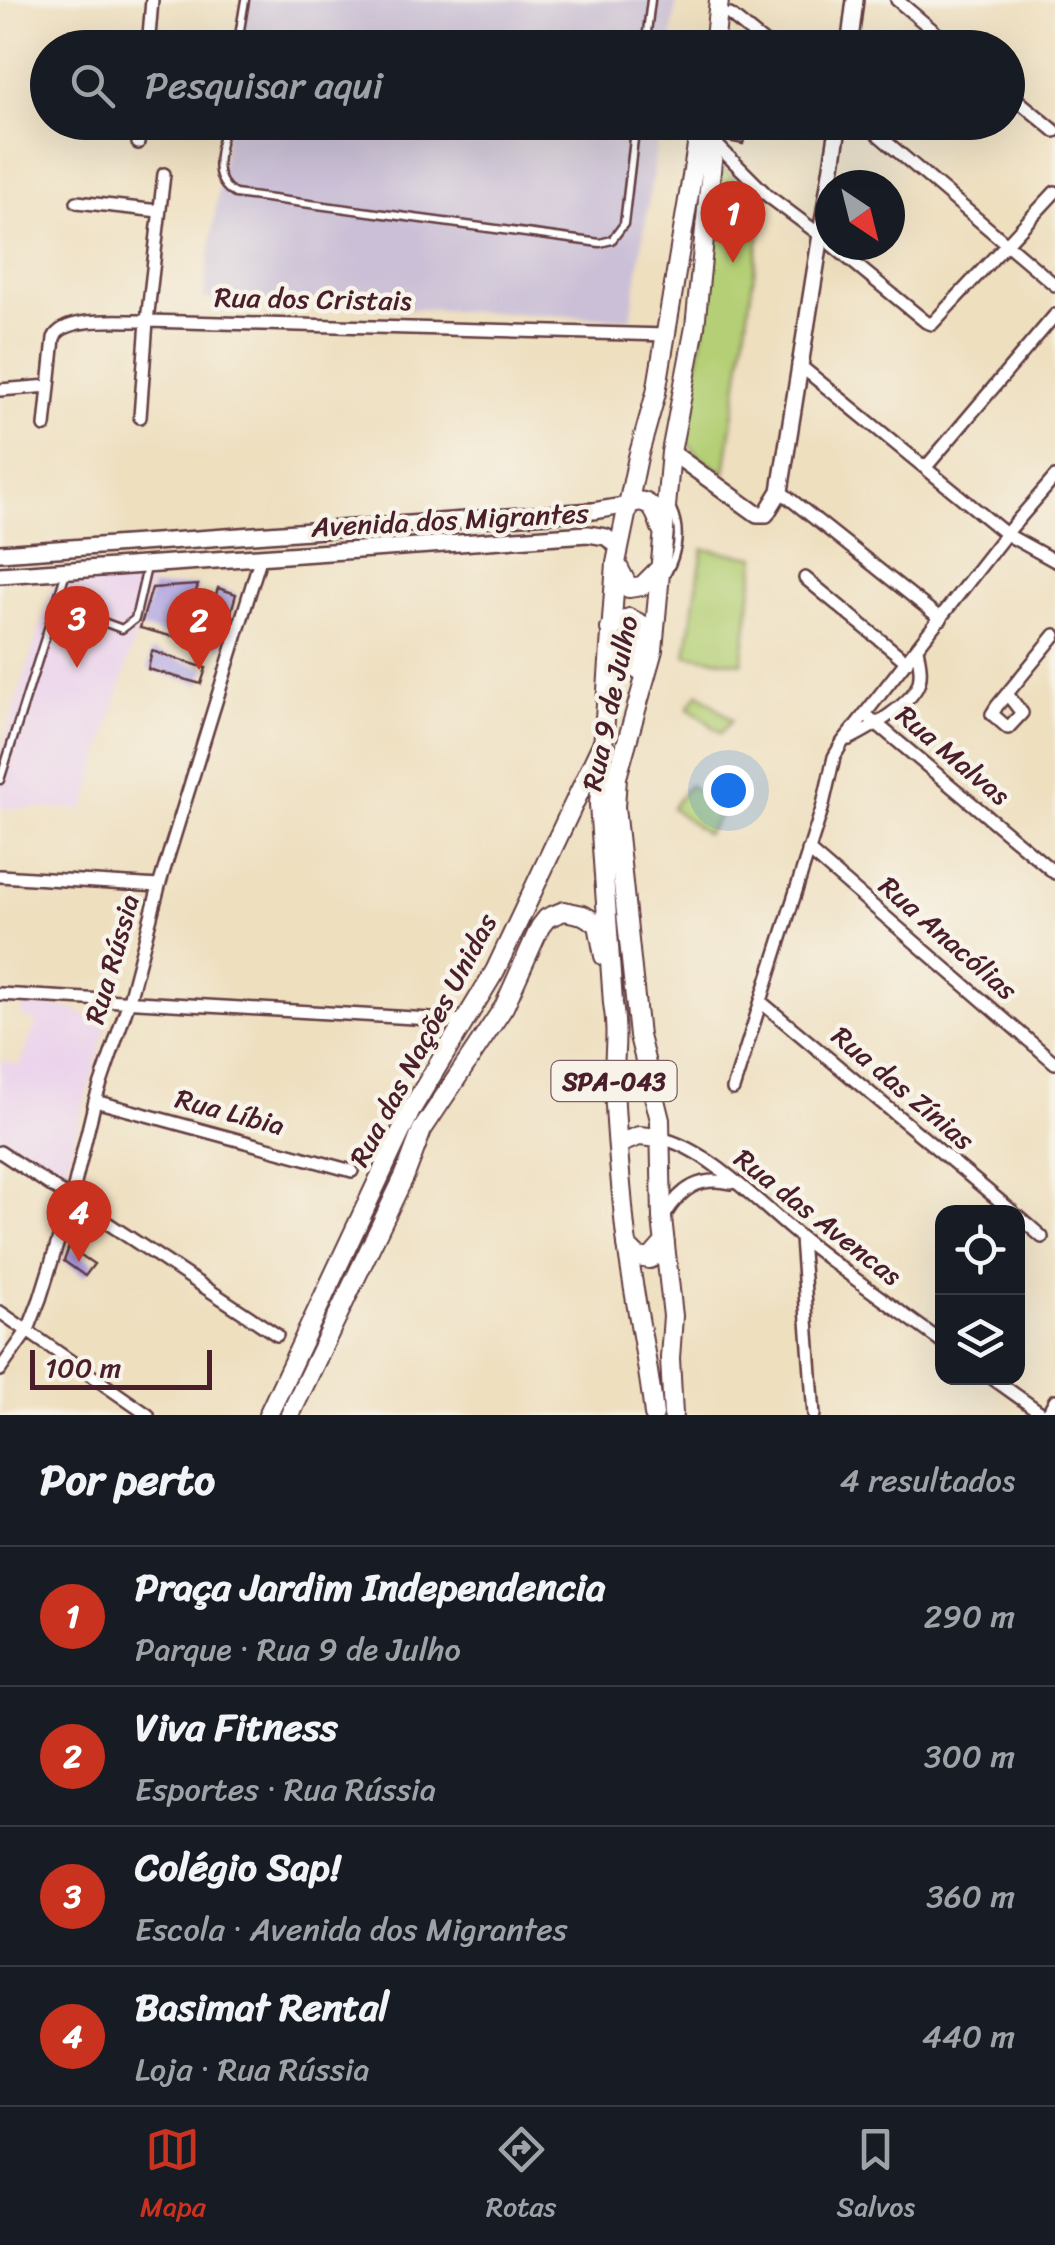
<!DOCTYPE html>
<html lang="pt">
<meta charset="utf-8">
<style>
body{margin:0;font-family:Sriracha,sans-serif;background:#242831;color:#f1f3f6}
.controls{position:absolute;right:30px;bottom:30px;display:grid;overflow:hidden;border-radius:20px;box-shadow:0 10px 40px #0002}
.controls button{width:90px;height:90px;display:grid;place-items:center;padding:0;border:0;border-bottom:2px solid #363941;background:#171b24;color:#f1f3f6;font:50px sans-serif}
.compass{position:absolute;left:815px;top:170px;width:90px;height:90px;border-radius:50%;background:#171b24;box-shadow:0 10px 40px #0002;rotate:145deg}
.scale{position:absolute;left:30px;bottom:25px;width:182px;box-sizing:border-box;padding-left:10px;border:5px solid #4a1f2b;border-top:0;font-size:28px;line-height:35px;white-space:nowrap;color:#4a1f2b;-webkit-text-stroke:8px #f7f3e8;paint-order:stroke}
.you{position:absolute;left:728px;top:790px;width:35px;height:35px;margin:-25px;border:8px solid #fff;border-radius:50%;background:#1a73e8;box-shadow:0 0 0 15px #1a73e833}
.badge{display:grid;place-items:center;width:65px;height:65px;border-radius:50%;background:#c8321e;color:#fff;font-size:32px;font-weight:700}
.pin{position:absolute;translate:-50% -82px;filter:drop-shadow(0 2px 5px #0008)}
.pin::after{content:'';position:absolute;top:52px;width:35px;height:30px;background:inherit;clip-path:polygon(0 0,100% 0,50% 100%)}
.list{margin:0;padding:0;list-style:none}
h2{display:flex;justify-content:space-between;align-items:center;height:130px;margin:0;padding:0 40px;font-size:42px}
h2 small{font-size:32px;font-weight:400;color:#9ea1a6}
.list li{display:grid;grid-template-columns:65px 1fr auto;gap:30px;align-items:center;box-sizing:border-box;height:140px;padding:0 40px;border-top:2px solid #363941}
.list b{display:block;font-size:38px;white-space:nowrap}
.list p{margin:0;font-size:32px;white-space:nowrap;color:#9ea1a6}
.list em{font-size:32px;font-style:normal;color:#9ea1a6}
.icon{flex:none;width:55px;height:55px;fill:none;stroke:currentColor;stroke-width:2;stroke-linecap:round;stroke-linejoin:round}
.map{position:relative;flex:none;width:1055px;height:1415px;overflow:hidden}
.search{position:absolute;background:#171b24;box-shadow:0 10px 40px #0002;left:30px;right:30px;top:30px;height:110px;display:flex;align-items:center;gap:25px;box-sizing:border-box;padding:0 35px;border-radius:55px;color:#9ea1a6;font-size:38px}
.sheet{height:690px;background:#171b24}
nav{display:flex;justify-content:space-around;align-items:center;box-sizing:border-box;height:140px;border-top:2px solid #363941;background:#171b24;font-size:28px;color:#9ea1a6}
nav a{display:grid;justify-items:center;gap:5px}
nav .on{color:#c8321e}
.map>svg:first-child{display:block}
.built{fill:#ead1ec}
.industrial{fill:#cabfd6}
.green{fill:#b4cf75;stroke:#7f7750;stroke-width:2.5}
.building{fill:#a89be0}
.lines{fill:none;stroke-linecap:round;stroke-linejoin:round}
.service-casing{stroke:#633c41;stroke-width:11}
.minor-casing{stroke:#633c41;stroke-width:16}
.tertiary-casing{stroke:#633c41;stroke-width:20}
.secondary-casing{stroke:#633c41;stroke-width:22}
.primary-casing{stroke:#633c41;stroke-width:22}
.service{stroke:#fff;stroke-width:6}
.minor{stroke:#fff;stroke-width:11}
.tertiary{stroke:#fff;stroke-width:15}
.secondary{stroke:#fff;stroke-width:18}
.primary{stroke:#fff;stroke-width:18}
.labels{text-anchor:middle;dominant-baseline:central;stroke-width:9;stroke-linejoin:round;paint-order:stroke}
.shield{fill:#f7f3e8;stroke:#7e5f64;stroke-width:2.5}
.shield-label{font-size:25px;font-weight:bold;fill:#4a1f2b}
.street-label{font-size:28px;fill:#4a1f2b;stroke:#f7f3e8}
</style>
<div class="map">
<svg width="1055" height="1415" viewBox="0 0 1055 1415">
<rect width="100%" height="100%" fill="#f7f3e8"/>
<filter id="ink" filterUnits="userSpaceOnUse"><feTurbulence type="fractalNoise" baseFrequency=".01" numOctaves="2"/><feDisplacementMap in="SourceGraphic" scale="20" xChannelSelector="R" yChannelSelector="G"/><feConvolveMatrix kernelMatrix="1 2 1 2 8 2 1 2 1" color-interpolation-filters="sRGB"/></filter>
<filter id="wash" filterUnits="userSpaceOnUse"><feTurbulence type="fractalNoise" baseFrequency=".0048" numOctaves="4" result="noise"/><feDisplacementMap in="SourceGraphic" scale="40" xChannelSelector="R" yChannelSelector="G"/><feGaussianBlur stdDeviation="2.25" result="paint"/><feColorMatrix in="noise" values="0 0 0 0 0 0 0 0 0 0 0 0 0 0 0 0 0 1.4 0 .05"/><feComposite in="paint" operator="in"/></filter>
<g filter="url(#wash)">
<rect width="100%" height="100%" fill="#eedfbf"/>
<path class="built" d="M152,578L85,809L0,808V754L54,582Z
M23,1003L69,1009L108,1022L65,1168L58,1172L48,1169L0,1136V1065L4,1060L19,1066L37,1022L22,1017Z"/>
<path class="industrial" d="M246,0H677L670,47L239,48Z
M228,123H660L631,319L203,299Z"/>
<path class="green" d="M725,170L764,203L725,473L701,458L684,439L705,322L718,171Z
M703,549L756,557L742,663L686,655Z
M699,693L732,720L721,733L688,707Z
M689,785L723,811L706,834L672,808Z"/>
<g id="blocks">
<path class="building" d="M728,122H748L743,144L727,141Z
M198,585L181,639L140,628L152,588Z
M218,588L236,594L221,647L201,641Z
M152,651L206,668L201,684L148,669Z
M69,1247L94,1264L85,1276L64,1261Z"/>
</g>
</g>
<g filter="url(#ink)">
<use href="#blocks" fill-opacity="0" stroke="#633c41" stroke-width="2.5"/>
<g class="lines">
<g class="service-casing">
<path id="service" d="M237,48L245,0
M645,48L651,0
M225,122C221,147 208,179 235,194L600,243L612,240L624,224L636,122
M667,573C678,553 682,530 672,509
M58,605L122,629L135,619L147,567
M0,780L66,572"/>
</g>
<g class="minor-casing">
<path id="minor" d="M897,0L954,48
M730,15L771,48
M148,48L152,0
M1008,92L1055,131
M863,122L1055,285
M714,142L768,196L823,237
M138,143L140,122
M77,202L159,211
M832,245L926,322L932,324L1055,192
M798,364L1006,534L1055,561
M0,390L49,386
M140,417L147,321L164,174
M45,426L54,338C64,315 123,322 147,321L667,335
M926,467L1055,315
M780,491L941,619
M805,578L907,662
M1007,694L1022,713L1008,728L992,714L997,706L1055,635
M865,714L1055,873
M849,739C869,729 913,704 919,682C922,672 919,659 917,649
M808,850L1055,1063
M0,876L159,886
M0,994L465,1021
M761,1002L1013,1212
M733,1089L822,809L834,757L842,743L1006,534L1055,477
M95,1101L352,1171
M660,1138C709,1149 760,1205 799,1236C845,1273 894,1307 942,1342
M0,1152L277,1335
M665,1215C681,1188 700,1176 731,1183
M1018,1216L1042,1237
M801,1238L814,1415
M0,1312L148,1415
M0,1370L28,1330L40,1299L71,1200L95,1101L128,1004L159,886L261,556
M992,1378L1044,1415
M1047,1415L1055,1400"/>
</g>
<g class="tertiary-casing">
<path id="tertiary" d="M849,48L855,0
M671,452L757,514H766L780,491L839,122
M0,553L593,511L629,505
M0,575L588,534L606,537L619,547"/>
</g>
<g class="secondary-casing">
<path id="secondary" d="M268,1415L412,1108L495,971L601,746
M290,1415L405,1175L422,1130L504,1007L540,927L547,918L564,911L583,915L598,924L604,956"/>
</g>
<g class="primary-casing">
<path id="primary" d="M714,48L719,0
M629,505C649,494 656,512 661,528
M616,563L629,588L642,586L660,568
M610,629L629,618L641,624L638,670
M618,1144L639,1136L660,1138
M627,1246L638,1257L650,1259L665,1242
M654,1415C647,1349 630,1284 624,1218C620,1172 615,1126 614,1080C614,1051 618,1033 613,1003L599,804L616,563L638,457L656,393L701,122
M673,1415L670,1358L673,1316L662,1218L660,1120L639,1036L615,807L617,777L653,650L671,452L695,327L716,122"/>
</g>
<use href="#service" class="service"/>
<use href="#minor" class="minor"/>
<use href="#tertiary" class="tertiary"/>
<use href="#secondary" class="secondary"/>
<use href="#primary" class="primary"/>
</g>
</g>
<g class="labels">
<rect class="shield" x="551.5" y="1061" width="125" height="40" rx="8"/>
<g class="shield-label">
<text x="614" y="1081">SPA-043</text>
</g>
<g class="street-label">
<text transform="translate(313 299) rotate(1)">Rua dos Cristais</text>
<text transform="translate(450 520) rotate(-3)">Avenida dos Migrantes</text>
<text transform="translate(610 703) rotate(-78)">Rua 9 de Julho</text>
<text transform="translate(953 755) rotate(40)">Rua Malvas</text>
<text transform="translate(948 938) rotate(41)">Rua Anacólias</text>
<text transform="translate(112 959) rotate(-74)">Rua Rússia</text>
<text transform="translate(423 1040) rotate(-62)">Rua das Nações Unidas</text>
<text transform="translate(903 1088) rotate(40)">Rua das Zínias</text>
<text transform="translate(230 1112) rotate(15)">Rua Líbia</text>
<text transform="translate(818 1217) rotate(38)">Rua das Avencas</text>
</g>
</g>
</svg>
<div class="controls">
<button><svg class="icon" aria-label="locate" viewBox="0 0 24 24"><circle cx="12" cy="12" r="6"/><path d="M12 2v4M12 18v4M2 12h4M18 12h4"/></svg></button>
<button><svg class="icon" aria-label="layers" viewBox="0 0 24 24"><path d="M12 4l9 5-9 5-9-5zM3 14l9 5 9-5"/></svg></button>
</div>
<svg class="compass" viewBox="-18 -18 36 36"><path d="M0-13l5 13h-10z" fill="#e53935"/><path d="M0 13l5-13h-10z" fill="#9ea1a6"/></svg>
<div class="scale">100 m</div>
<div class="you"></div>
<div class="pin badge" style="left:733px;top:263px">1</div>
<div class="pin badge" style="left:199px;top:670px">2</div>
<div class="pin badge" style="left:77px;top:668px">3</div>
<div class="pin badge" style="left:79px;top:1262px">4</div>
<div class="search"><svg class="icon" aria-label="search" viewBox="0 0 24 24"><circle cx="10" cy="10" r="6"/><path d="M15 15l6 6"/></svg>Pesquisar aqui</div>
</div>
<section class="sheet">
<h2>Por perto<small>4 resultados</small></h2>
<ul class="list">
<li><span class="badge">1</span><div><b>Praça Jardim Independencia</b><p>Parque · Rua 9 de Julho</p></div><em>290 m</em></li>
<li><span class="badge">2</span><div><b>Viva Fitness</b><p>Esportes · Rua Rússia</p></div><em>300 m</em></li>
<li><span class="badge">3</span><div><b>Colégio Sap!</b><p>Escola · Avenida dos Migrantes</p></div><em>360 m</em></li>
<li><span class="badge">4</span><div><b>Basimat Rental</b><p>Loja · Rua Rússia</p></div><em>440 m</em></li>
</ul>
</section>
<nav>
<a class="on"><svg class="icon" aria-label="map" viewBox="0 0 24 24"><path d="M3 6l6-2 6 2 6-2v14l-6 2-6-2-6 2zM9 4v14M15 6v14"/></svg>Mapa</a>
<a><svg class="icon" aria-label="directions" viewBox="0 0 24 24"><path d="M12 3l9 9-9 9-9-9zM9 14v-3h6M13 9l2 2-2 2"/></svg>Rotas</a>
<a><svg class="icon" aria-label="saved" viewBox="0 0 24 24"><path d="M7 4h10v16l-5-4-5 4z"/></svg>Salvos</a>
</nav>
